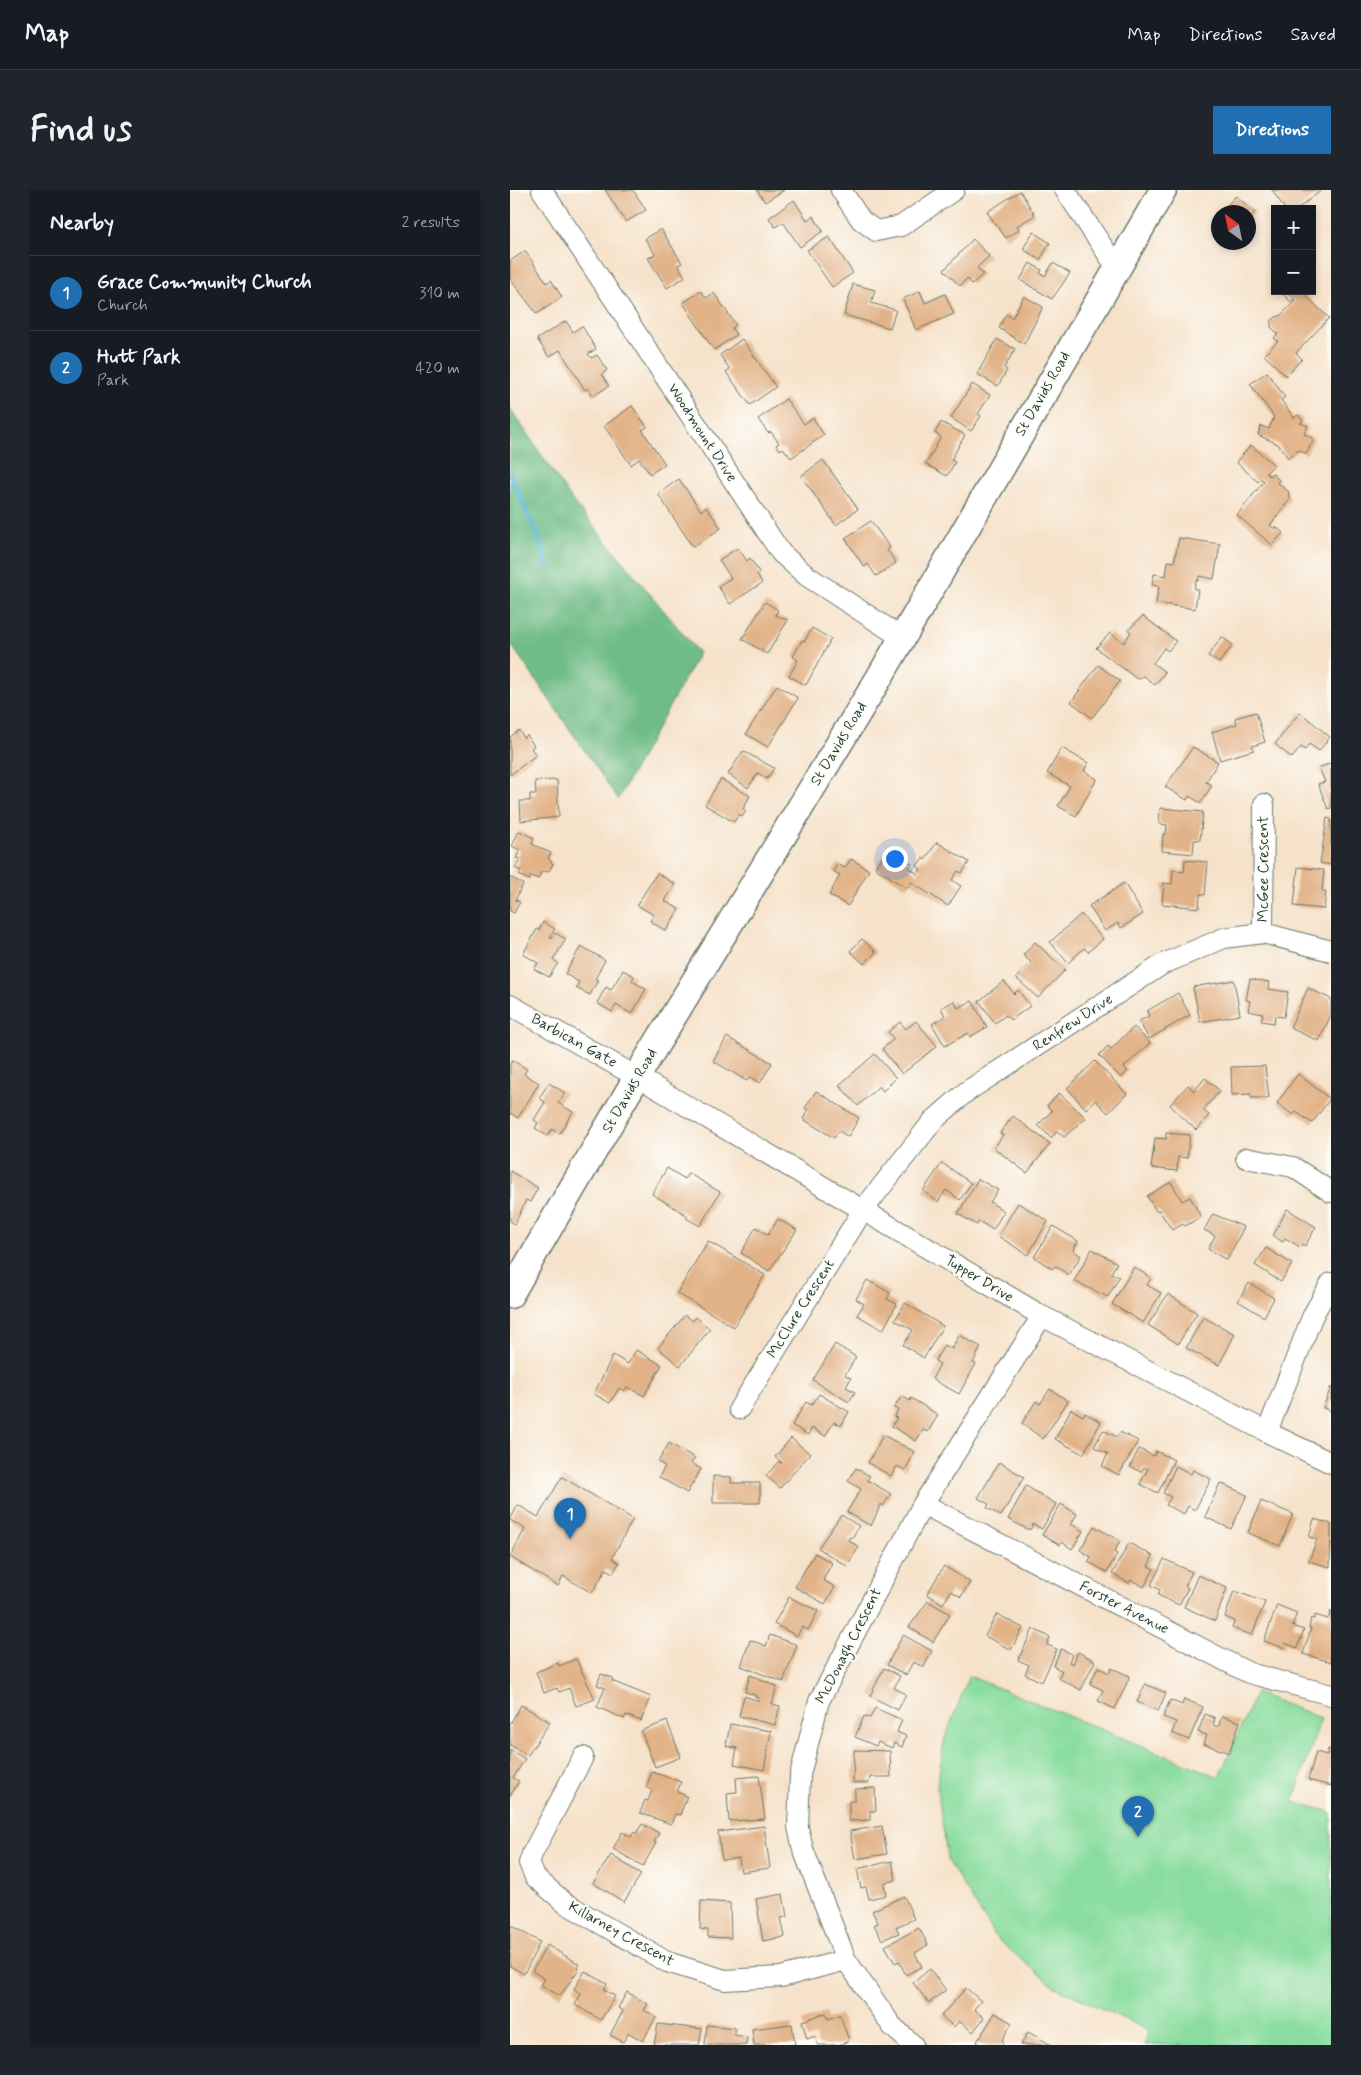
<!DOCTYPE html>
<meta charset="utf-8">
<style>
body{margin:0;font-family:Mynerve,sans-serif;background:#20242c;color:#f1f3f6}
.controls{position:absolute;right:15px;top:15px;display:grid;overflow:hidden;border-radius:0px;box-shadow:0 2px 8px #0003}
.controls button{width:45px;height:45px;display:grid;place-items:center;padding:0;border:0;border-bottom:1px solid #363941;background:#171b24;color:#f1f3f6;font:25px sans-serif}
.compass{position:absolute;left:701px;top:15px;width:45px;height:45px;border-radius:50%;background:#171b24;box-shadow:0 2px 8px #0003;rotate:327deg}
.you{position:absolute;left:384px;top:668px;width:18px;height:18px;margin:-12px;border:4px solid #fff;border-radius:50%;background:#1a73e8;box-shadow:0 0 0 8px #1a73e833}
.badge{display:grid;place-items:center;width:32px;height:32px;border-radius:50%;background:#1f6fb2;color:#fff;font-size:16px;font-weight:700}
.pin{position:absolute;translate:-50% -41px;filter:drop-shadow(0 1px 2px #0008)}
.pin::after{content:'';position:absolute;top:26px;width:18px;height:15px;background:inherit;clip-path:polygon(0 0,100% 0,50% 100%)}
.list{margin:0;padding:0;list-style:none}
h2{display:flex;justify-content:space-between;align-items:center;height:65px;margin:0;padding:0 20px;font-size:21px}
h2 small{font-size:16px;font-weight:400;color:#9ea1a6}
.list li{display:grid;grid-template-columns:32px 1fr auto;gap:15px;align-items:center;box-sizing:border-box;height:75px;padding:0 20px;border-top:1px solid #363941}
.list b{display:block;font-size:19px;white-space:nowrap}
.list p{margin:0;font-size:16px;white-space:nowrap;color:#9ea1a6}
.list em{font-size:16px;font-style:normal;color:#9ea1a6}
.map{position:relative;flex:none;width:821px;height:1855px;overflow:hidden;border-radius:0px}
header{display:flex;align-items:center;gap:30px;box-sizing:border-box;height:70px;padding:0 25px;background:#171b24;border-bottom:1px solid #363941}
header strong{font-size:24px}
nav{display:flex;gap:28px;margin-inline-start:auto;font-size:18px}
.intro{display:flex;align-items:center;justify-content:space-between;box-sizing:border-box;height:120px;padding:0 30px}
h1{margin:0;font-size:35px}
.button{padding:12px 22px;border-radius:0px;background:#1f6fb2;color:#fff;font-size:18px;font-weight:700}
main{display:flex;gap:30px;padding:0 30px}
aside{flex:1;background:#171b24;border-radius:0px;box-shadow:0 2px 8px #0003}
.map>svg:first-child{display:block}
.green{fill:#8add9f;stroke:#548d6a}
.forest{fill:#6fbc86;stroke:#477c5d}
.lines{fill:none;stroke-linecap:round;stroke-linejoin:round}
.stream{stroke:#53b2d1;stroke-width:5}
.building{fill:#e2b388}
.minor-casing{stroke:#6a7768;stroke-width:22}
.major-casing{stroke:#6a7768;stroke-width:29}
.minor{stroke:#fff;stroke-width:20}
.major{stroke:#fff;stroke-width:26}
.labels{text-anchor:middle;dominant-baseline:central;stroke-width:4.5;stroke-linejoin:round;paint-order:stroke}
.street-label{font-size:15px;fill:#1f3d34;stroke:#fdfcf7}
</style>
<header>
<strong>Map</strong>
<nav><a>Map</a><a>Directions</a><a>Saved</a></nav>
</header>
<div class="intro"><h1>Find us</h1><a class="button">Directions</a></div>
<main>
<aside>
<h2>Nearby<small>2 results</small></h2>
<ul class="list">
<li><span class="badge">1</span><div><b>Grace Community Church</b><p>Church</p></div><em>310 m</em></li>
<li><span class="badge">2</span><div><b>Hutt Park</b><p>Park</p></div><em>420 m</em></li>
</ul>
</aside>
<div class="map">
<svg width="821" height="1855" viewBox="0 0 821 1855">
<rect width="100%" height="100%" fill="#fdfcf7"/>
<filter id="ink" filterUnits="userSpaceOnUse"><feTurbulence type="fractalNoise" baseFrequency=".02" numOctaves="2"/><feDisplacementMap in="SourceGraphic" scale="10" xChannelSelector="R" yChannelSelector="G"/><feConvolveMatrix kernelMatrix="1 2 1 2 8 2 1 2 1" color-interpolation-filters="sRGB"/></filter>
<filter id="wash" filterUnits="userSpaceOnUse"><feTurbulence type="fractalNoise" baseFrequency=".0096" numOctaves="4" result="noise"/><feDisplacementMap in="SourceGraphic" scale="20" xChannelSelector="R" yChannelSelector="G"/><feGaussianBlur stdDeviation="1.12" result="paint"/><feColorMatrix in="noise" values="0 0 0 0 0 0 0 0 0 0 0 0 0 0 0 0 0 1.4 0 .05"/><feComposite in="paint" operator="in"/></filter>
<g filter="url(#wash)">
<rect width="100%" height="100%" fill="#f6e2ca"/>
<path class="green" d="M459,1486L709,1587L746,1503L811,1528L783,1612L821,1622V1855H635L638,1840L545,1797L488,1750L438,1671L427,1597L434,1551Z"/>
<path class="forest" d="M0,218L62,310L189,463L108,609L0,453Z"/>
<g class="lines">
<path class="stream" d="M0,285L26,341L38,377"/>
</g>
<g id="blocks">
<path class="building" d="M95,0H123L136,20L116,32Z
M247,0H274L255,12Z
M762,0H812L787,19H775Z
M510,1L525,25L507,36L509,40L496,48L477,22Z
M726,6L745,22L738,30V22H715L718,20L715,17Z
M284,10L297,30L303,26L313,41L290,57L273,32L265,37L259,28Z
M708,30V45L701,38Z
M151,39L172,73L168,75L175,87L157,98L138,68L145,64L135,49Z
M523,42L540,53L530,70L513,59Z
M319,47L343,83L322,97L297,60Z
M463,49L479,66L467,78L473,84L462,94L457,88L450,96L434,80Z
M15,61L37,93L41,90L52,107L27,124L0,89V71Z
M520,73L532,80L530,83L535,86L543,73L560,83L542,109L510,90Z
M343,94L365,100L361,113L386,120L380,138L334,125Z
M191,101L196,108L204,103L226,135L222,138L226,145L204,160L173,113Z
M410,101L415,113L435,104L444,124L406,140L393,109Z
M770,101H791L819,128L786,163L792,169L776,186L754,165L768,151L764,148L768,144L761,137V131L766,127L770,126L785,111L784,109L781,112Z
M514,106L533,117L514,154L489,138L496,124L502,128Z
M56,131L63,142L72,136L86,159L78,164L81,168L87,165L97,180L92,184L99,196L83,206L78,198L75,200L50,160L39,167L27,149Z
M232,149L266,197L240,215L216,182L220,179L210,165Z
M487,149L505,159L494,178L497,180L488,196L467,184Z
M757,182L775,207L771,210L784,228L788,225L793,231L790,233L798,236L794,244L804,249L796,264L789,260L778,268L768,254L748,245L751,236L759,239L764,227L740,194Z
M462,194L480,205L468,224L471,226L461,241L441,228Z
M276,209L294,234L303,228L314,245L281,268L273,258L270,260L266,255L269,253L261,242L258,243L248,229Z
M122,216L137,237L132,240L155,274L140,284L129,269L121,275L94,236Z
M431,232L455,245L441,270L445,272L437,286L416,274L431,247L425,243Z
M741,255L764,275L756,283L760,286L762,283L769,290L767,292L779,302L778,305L781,308L760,335L764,339L765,336L773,343L762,355L727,325L754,291L751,289L748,292L726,272Z
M313,270L348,319L326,335L291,286Z
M169,289L191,321L196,317L211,338L183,357L148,304Z
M361,331L380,358L377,360L386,373L366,386L358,374L354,377L335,348Z
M669,348L710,354L704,389L689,386L688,391H686L684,399H688L685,419L646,413L649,396L642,395L644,384L656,386L658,371L664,372Z
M228,358L237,371L240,368L249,382L247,384L252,393L220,414L208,396L221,388L209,370Z
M255,412L268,420L265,425L278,430L257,464L232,449Z
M633,426L666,451L658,461L654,458L643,473L655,482L645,495L634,486L627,489L586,458L600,443L614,453L621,442L618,440Z
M302,438L321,449L296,495L279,486L288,470L283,467L292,450L295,451Z
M712,447L723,455L709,473L698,466Z
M588,475L610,491L582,528L561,512Z
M267,495L288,508L258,557L236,544Z
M746,522L755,552L742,556L744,560L710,570L702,542L727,534L725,528Z
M790,522L820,547L809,561L799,554L795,560L791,557L782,568L765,554Z
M9,540L14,548L17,545L24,556L21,558L26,565L0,585V547Z
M683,557L708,572L696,592L702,595L691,613L679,606L677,610L655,597Z
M552,558L578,573L574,581L587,589L566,626L548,616L560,596L537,583Z
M233,561L264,578L257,589L248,583L238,598L218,584Z
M821,573V618L818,619L808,594L815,592L809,578Z
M211,589L240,606L233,619L236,621L232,627L229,624L224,632L195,615Z
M47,590L49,627L11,631L10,611H20V604H26L25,591Z
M650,618L693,622L690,650H684L683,664L652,661L653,644H656L657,635L649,634Z
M817,628L821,629V675L810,673Z
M9,641L24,648L22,654L41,663L38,668L43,674L39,681L31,682L28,689L21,686L19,690L9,685L11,681L5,678L10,669L6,668L10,660L2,656Z
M427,652L459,672L452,683L448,681L442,690L451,696L438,716L401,692L397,698L365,678L376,662L389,670L391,667L402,674L399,678L408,684L411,679L407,676L413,668L415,670Z
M341,669L359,680L338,716L319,705L330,685L323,681L328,674L335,678Z
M675,670L698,672L695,705L690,704L689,718L652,714L654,693L662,694L663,680L674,682Z
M788,677L814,680L812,701H816L814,719L784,716Z
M147,683L165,694L155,711L169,719L156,741L140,731L144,725L127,715Z
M0,687L13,694L5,710L10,712L4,723L0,721Z
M614,693L633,724L611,738L608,733L595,741L579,716Z
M571,724L593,749L578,762L574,758L558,773L540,752Z
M33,732L45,739L40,747L42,748L45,743L56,749L43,770L48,773L39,787L24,779L28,773L13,764L27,739L29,740Z
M352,749L366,762L354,774L340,761Z
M525,752L555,780L528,808L506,788L521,772L513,765Z
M71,756L95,770L85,789L88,790L80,805L66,798L69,792L55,784Z
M113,780L124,786L122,791L136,799L122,824L106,815L102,822L87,813L96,797L101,800Z
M740,789L759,792L758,799L778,802L774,827L765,826L764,833L751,831L753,824L738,821L740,811L736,810Z
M724,790L730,825L690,832L683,797Z
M494,791L504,804L508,800L520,816L501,830L496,825L485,833L469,811Z
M798,798L821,809V825L809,851L780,838Z
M668,803L680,825L639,849L629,831L639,826L637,821Z
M444,811L448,818L462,811L477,837L460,847L458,843L435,856L422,834L435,826L431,818Z
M406,831L427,856L392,884L372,859L384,849L378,842L390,832L396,839Z
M624,837L640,853L614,877L618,881L611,888L589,865L598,856L601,859Z
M217,847L262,873L250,893L240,887L237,891L203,871Z
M365,864L386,888L373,901L369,896L348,916L329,895Z
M2,870L17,879L14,884L29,893L8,928L0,923V874Z
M585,871L617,904L598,923L585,910L576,919L557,898Z
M755,876L759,908H741V904L722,905L721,877Z
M788,884L820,909L802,933L786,922L783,925L767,913Z
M695,888L710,901L693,920L699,925L686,940L660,915L678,895L684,901Z
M39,893L55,903L48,913L63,922L49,944L42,939L37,946L25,938L28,933L24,930L35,912L29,908Z
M306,901L349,928L338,947L329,941L324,948L293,929L298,920L295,918Z
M549,903L576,928L554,947L547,941L541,948L528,935L542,921L537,916Z
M503,926L540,954L517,983L484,958L493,945L490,943Z
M656,943L680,945L677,968L668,967L667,981L641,978L645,948L656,949Z
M432,973L461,993L450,1010L436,1000L428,1012L413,1001Z
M157,978L175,989L178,983L210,1002L190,1036L176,1028L178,1026L142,1004Z
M0,981L28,998L20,1012L16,1010L5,1034L0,1031Z
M468,989L488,1000L480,1012L494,1021L483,1040L469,1031L467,1035L448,1024Z
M661,992L672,1011L680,1007L691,1027L675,1036L673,1034L662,1040L649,1020L646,1021L637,1006Z
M508,1013L538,1031L518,1065L488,1046Z
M777,1019L806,1037L795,1056L792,1054L790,1057L775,1048L773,1052L763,1046Z
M703,1024L734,1037L717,1070L698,1059L705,1046L694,1040Z
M268,1029L287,1040L259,1081L231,1063L246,1037L258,1045Z
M543,1036L568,1051L563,1060L571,1066L559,1085L545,1076L542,1079L524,1067Z
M198,1051L255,1085L224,1137L167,1103Z
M756,1058L782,1074L771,1092L745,1075Z
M582,1059L607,1073L601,1083L609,1087L598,1107L564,1091Z
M624,1077L641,1088L637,1095L651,1103L633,1133L602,1114Z
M357,1090L380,1103L377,1109L387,1114L373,1140L347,1125L354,1114L346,1109Z
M739,1093L764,1108L754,1127L728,1111Z
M658,1104L687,1123L668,1154L638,1135Z
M395,1113L433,1136L414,1168L393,1155L403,1140L385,1130Z
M175,1125L183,1131L186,1127L200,1139L170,1176L148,1158Z
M693,1127L725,1144L709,1175L676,1158Z
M449,1145L471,1157L463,1173L466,1174L449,1204L422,1189L430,1174L425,1171L434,1155L442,1159Z
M325,1154L346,1167L335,1185L341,1188L336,1197L345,1202L339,1212L303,1190Z
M126,1160L152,1175L134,1206L117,1197L114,1201L109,1198L100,1213L84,1204L103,1165L118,1174Z
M821,1197V1221L813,1218Z
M540,1199L558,1211L533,1249L512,1233L526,1211L530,1214Z
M309,1204L339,1222L331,1236L324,1232L315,1246L302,1238L298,1245L282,1235L296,1212L302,1215Z
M392,1206L400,1211L401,1208L428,1225L418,1242L413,1240L406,1251L382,1236L387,1228L384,1227L388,1220L384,1218Z
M561,1219L573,1226L575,1223L591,1232L573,1264L545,1249Z
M593,1240L607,1247L610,1242L628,1251L609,1285L592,1276L598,1264L584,1257Z
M373,1245L405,1262L395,1280L387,1276L381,1286L358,1273Z
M281,1248L300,1264L270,1298L256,1286L268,1272L272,1273L265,1267Z
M159,1253L185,1268L181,1273L191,1279L177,1303L149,1287L155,1276L148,1272Z
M629,1259L644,1266L646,1261L664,1270L648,1303L630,1294L638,1279L634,1277L631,1282L620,1277Z
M489,1272L514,1287L491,1326L477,1318L479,1314L468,1308Z
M666,1276L681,1284L683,1280L701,1289L685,1320L678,1316L674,1324L656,1315L661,1307L653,1303Z
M346,1278L360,1286L357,1290L381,1304L373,1316L371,1314L361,1336L337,1322L351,1299L338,1291Z
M203,1286L221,1287V1293H250V1313H203Z
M52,1287L123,1329L102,1368L109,1373L103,1383L96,1379L82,1403L53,1386L48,1396L0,1367L15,1339L0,1330L8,1315L28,1327Z
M710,1293L737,1305L721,1339L695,1327Z
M516,1296L546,1314L532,1339L523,1334L521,1339H517L498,1329Z
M751,1311L783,1324L770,1356L738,1343Z
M551,1314L567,1324L561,1334L573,1341L562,1359L552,1352L550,1355L532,1345Z
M331,1325L349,1336L342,1348L340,1347L338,1350L349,1357L337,1376L308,1358Z
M804,1329L821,1334L820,1377L799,1371L807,1349L799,1347Z
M584,1336L610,1351L604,1362L607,1364L597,1382L578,1372L581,1367L570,1360Z
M619,1353L643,1366L638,1376L644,1379L634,1397L621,1390L619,1393L602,1384Z
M305,1363L322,1373L313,1390L325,1397L315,1414L285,1397Z
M654,1369L682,1382L675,1396L678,1398L669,1415L648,1405L650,1400L641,1395Z
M434,1376L460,1392L451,1407L441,1401L433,1414L417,1404Z
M688,1385L717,1398L705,1431L674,1417Z
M724,1401L755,1412L742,1445L722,1438L725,1431L715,1427Z
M279,1407L308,1421L298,1440L292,1437L287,1446L264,1434Z
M418,1411L440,1424L423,1452L399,1437Z
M767,1415L787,1423L782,1436L794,1440L787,1458L775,1453L774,1458L754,1451Z
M821,1421V1472L793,1464L801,1438H799L801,1428L804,1429L805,1425L818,1429Z
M487,1424L513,1438L501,1460L475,1446Z
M523,1439L540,1447L537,1455L547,1459L532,1492L515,1484L519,1475L508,1470Z
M260,1445L287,1455L273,1492L231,1476L240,1450L256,1456Z
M393,1445L422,1461L414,1477L403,1472L396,1485L377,1475Z
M551,1459L562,1464L559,1472L563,1474L568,1462L585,1471L571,1500L548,1488L552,1481L543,1476Z
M66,1469L85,1509L66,1516L59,1498L49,1502L47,1498L34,1503L26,1482L48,1473L49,1476Z
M588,1477L599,1483L601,1478L620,1486L605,1519L588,1511L593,1500L580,1494Z
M374,1478L390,1486L384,1498L396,1504L388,1520L360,1506Z
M91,1484L103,1488L102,1491L141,1507L131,1531L116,1525L114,1529L87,1517L95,1498L87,1495Z
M240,1485L267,1496L262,1514L270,1516L265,1535L229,1526L234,1506L249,1511V1508L245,1507V1505L235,1502Z
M635,1494L656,1503L648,1521L627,1512Z
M674,1509L693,1517L679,1550L662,1543L666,1532L653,1527L660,1510L672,1515Z
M11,1515L40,1532L18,1565L0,1555V1534Z
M365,1518L392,1530L387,1542L396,1546L392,1557L384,1553L382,1558L368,1552L366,1556L345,1547L354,1526L360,1528Z
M695,1524L705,1528L703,1535L708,1537L712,1526L730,1532L719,1563L694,1554L697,1545L688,1542Z
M157,1531L171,1567L145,1577L131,1541Z
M220,1534L261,1541L254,1580L224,1574L227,1558L216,1556Z
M818,1559L821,1560V1596L798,1590L806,1562L817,1565Z
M0,1560L15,1569L3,1588L9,1591L0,1606Z
M344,1560L380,1561L381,1587H360L359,1593H343Z
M142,1582L171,1592L167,1602L177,1606L170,1625L165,1624L161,1634L130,1623L135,1610L138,1611L142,1600L136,1598Z
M249,1586L255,1629L219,1631L217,1603L227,1602L226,1588Z
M365,1598L366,1621H360V1630L339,1631V1611H345V1599Z
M132,1634L149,1643L144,1652L146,1653L133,1676L103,1659L112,1642L121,1647L124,1642L126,1644Z
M254,1636L260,1678L231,1682L229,1668L212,1670L208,1642Z
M372,1636L377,1664L345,1669L340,1641Z
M101,1665L131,1684L114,1712L83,1693Z
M382,1671L386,1690L374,1693L376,1705L359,1709L356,1697L351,1698L347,1679Z
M273,1704L277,1727L271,1728L275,1747L253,1751L246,1709Z
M394,1706L404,1729L386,1737L389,1743L372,1750L364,1735L368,1733L362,1721Z
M191,1711L220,1713L221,1748L198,1747V1740L190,1739Z
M0,1735L30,1752L14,1784L0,1776Z
M409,1738L418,1755L405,1763L412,1777L396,1785L389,1771L385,1773L375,1756Z
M37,1755L69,1774L67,1778L69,1779L50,1806L31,1795L35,1789L22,1781Z
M420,1779L436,1800L419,1813L403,1793Z
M75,1781L97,1794L94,1800L105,1806L91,1830L65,1815L71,1804L64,1799Z
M456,1798L471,1811L464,1819L474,1828L463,1842L449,1831L444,1837L431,1826Z
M117,1802L138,1814L134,1820L146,1827L133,1851L119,1843L113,1852L100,1845L113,1821L108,1818Z
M316,1823L318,1829L330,1825L339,1851L328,1855H308L305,1846L297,1849L292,1831Z
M485,1823L502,1833L492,1850L494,1852L492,1855H471L467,1852Z
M148,1834L192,1839L189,1855H144Z
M282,1834L285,1855H244L242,1839Z
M197,1835L225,1838L224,1845L237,1847L236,1855H195Z
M518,1842L541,1855H511Z"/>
</g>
</g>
<g filter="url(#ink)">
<use href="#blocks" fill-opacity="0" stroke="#6a7768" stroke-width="1"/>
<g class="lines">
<g class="minor-casing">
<path id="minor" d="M32,0L271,363L297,386L391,447
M331,0L351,30L366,41L391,36L444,0
M555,0L607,78
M753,743L754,614
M0,815L143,896L532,1126L757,1242L821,1273
M736,968L783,977L821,1002
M229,1219L353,1020L423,931L456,902L653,774L714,748L753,743L821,761
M757,1242L803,1125L821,1093
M413,1314L739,1483L821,1505
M73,1567L22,1664L19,1673L25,1687L55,1713L157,1772L215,1790L271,1787L336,1770
M403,1855L382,1836L336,1770L293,1659L288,1637L290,1585L309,1511L413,1314L532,1126"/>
</g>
<g class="major-casing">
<path id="major" d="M0,1105L138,868L369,488L653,0"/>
</g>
<use href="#minor" class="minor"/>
<use href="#major" class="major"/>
</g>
</g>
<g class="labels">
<g class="street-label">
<text transform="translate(533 204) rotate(-60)">St Davids Road</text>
<text transform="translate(192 243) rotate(57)">Woodmount Drive</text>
<text transform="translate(329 554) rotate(-59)">St Davids Road</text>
<text transform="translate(754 679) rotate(-90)">McGee Crescent</text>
<text transform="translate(563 833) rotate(-33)">Renfrew Drive</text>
<text transform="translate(64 851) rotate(29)">Barbican Gate</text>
<text transform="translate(120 901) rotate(-60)">St Davids Road</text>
<text transform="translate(469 1089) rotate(31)">Tupper Drive</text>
<text transform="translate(291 1119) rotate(-58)">McClure Crescent</text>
<text transform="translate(614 1418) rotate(27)">Forster Avenue</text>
<text transform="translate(339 1456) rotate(-63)">McDonagh Crescent</text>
<text transform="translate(111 1744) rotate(29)">Killarney Crescent</text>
</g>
</g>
</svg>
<div class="controls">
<button>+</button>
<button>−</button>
</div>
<svg class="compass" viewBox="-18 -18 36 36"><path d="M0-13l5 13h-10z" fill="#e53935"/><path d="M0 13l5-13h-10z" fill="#9ea1a6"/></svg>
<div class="you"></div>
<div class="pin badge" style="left:60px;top:1349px">1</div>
<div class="pin badge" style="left:628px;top:1647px">2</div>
</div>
</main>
